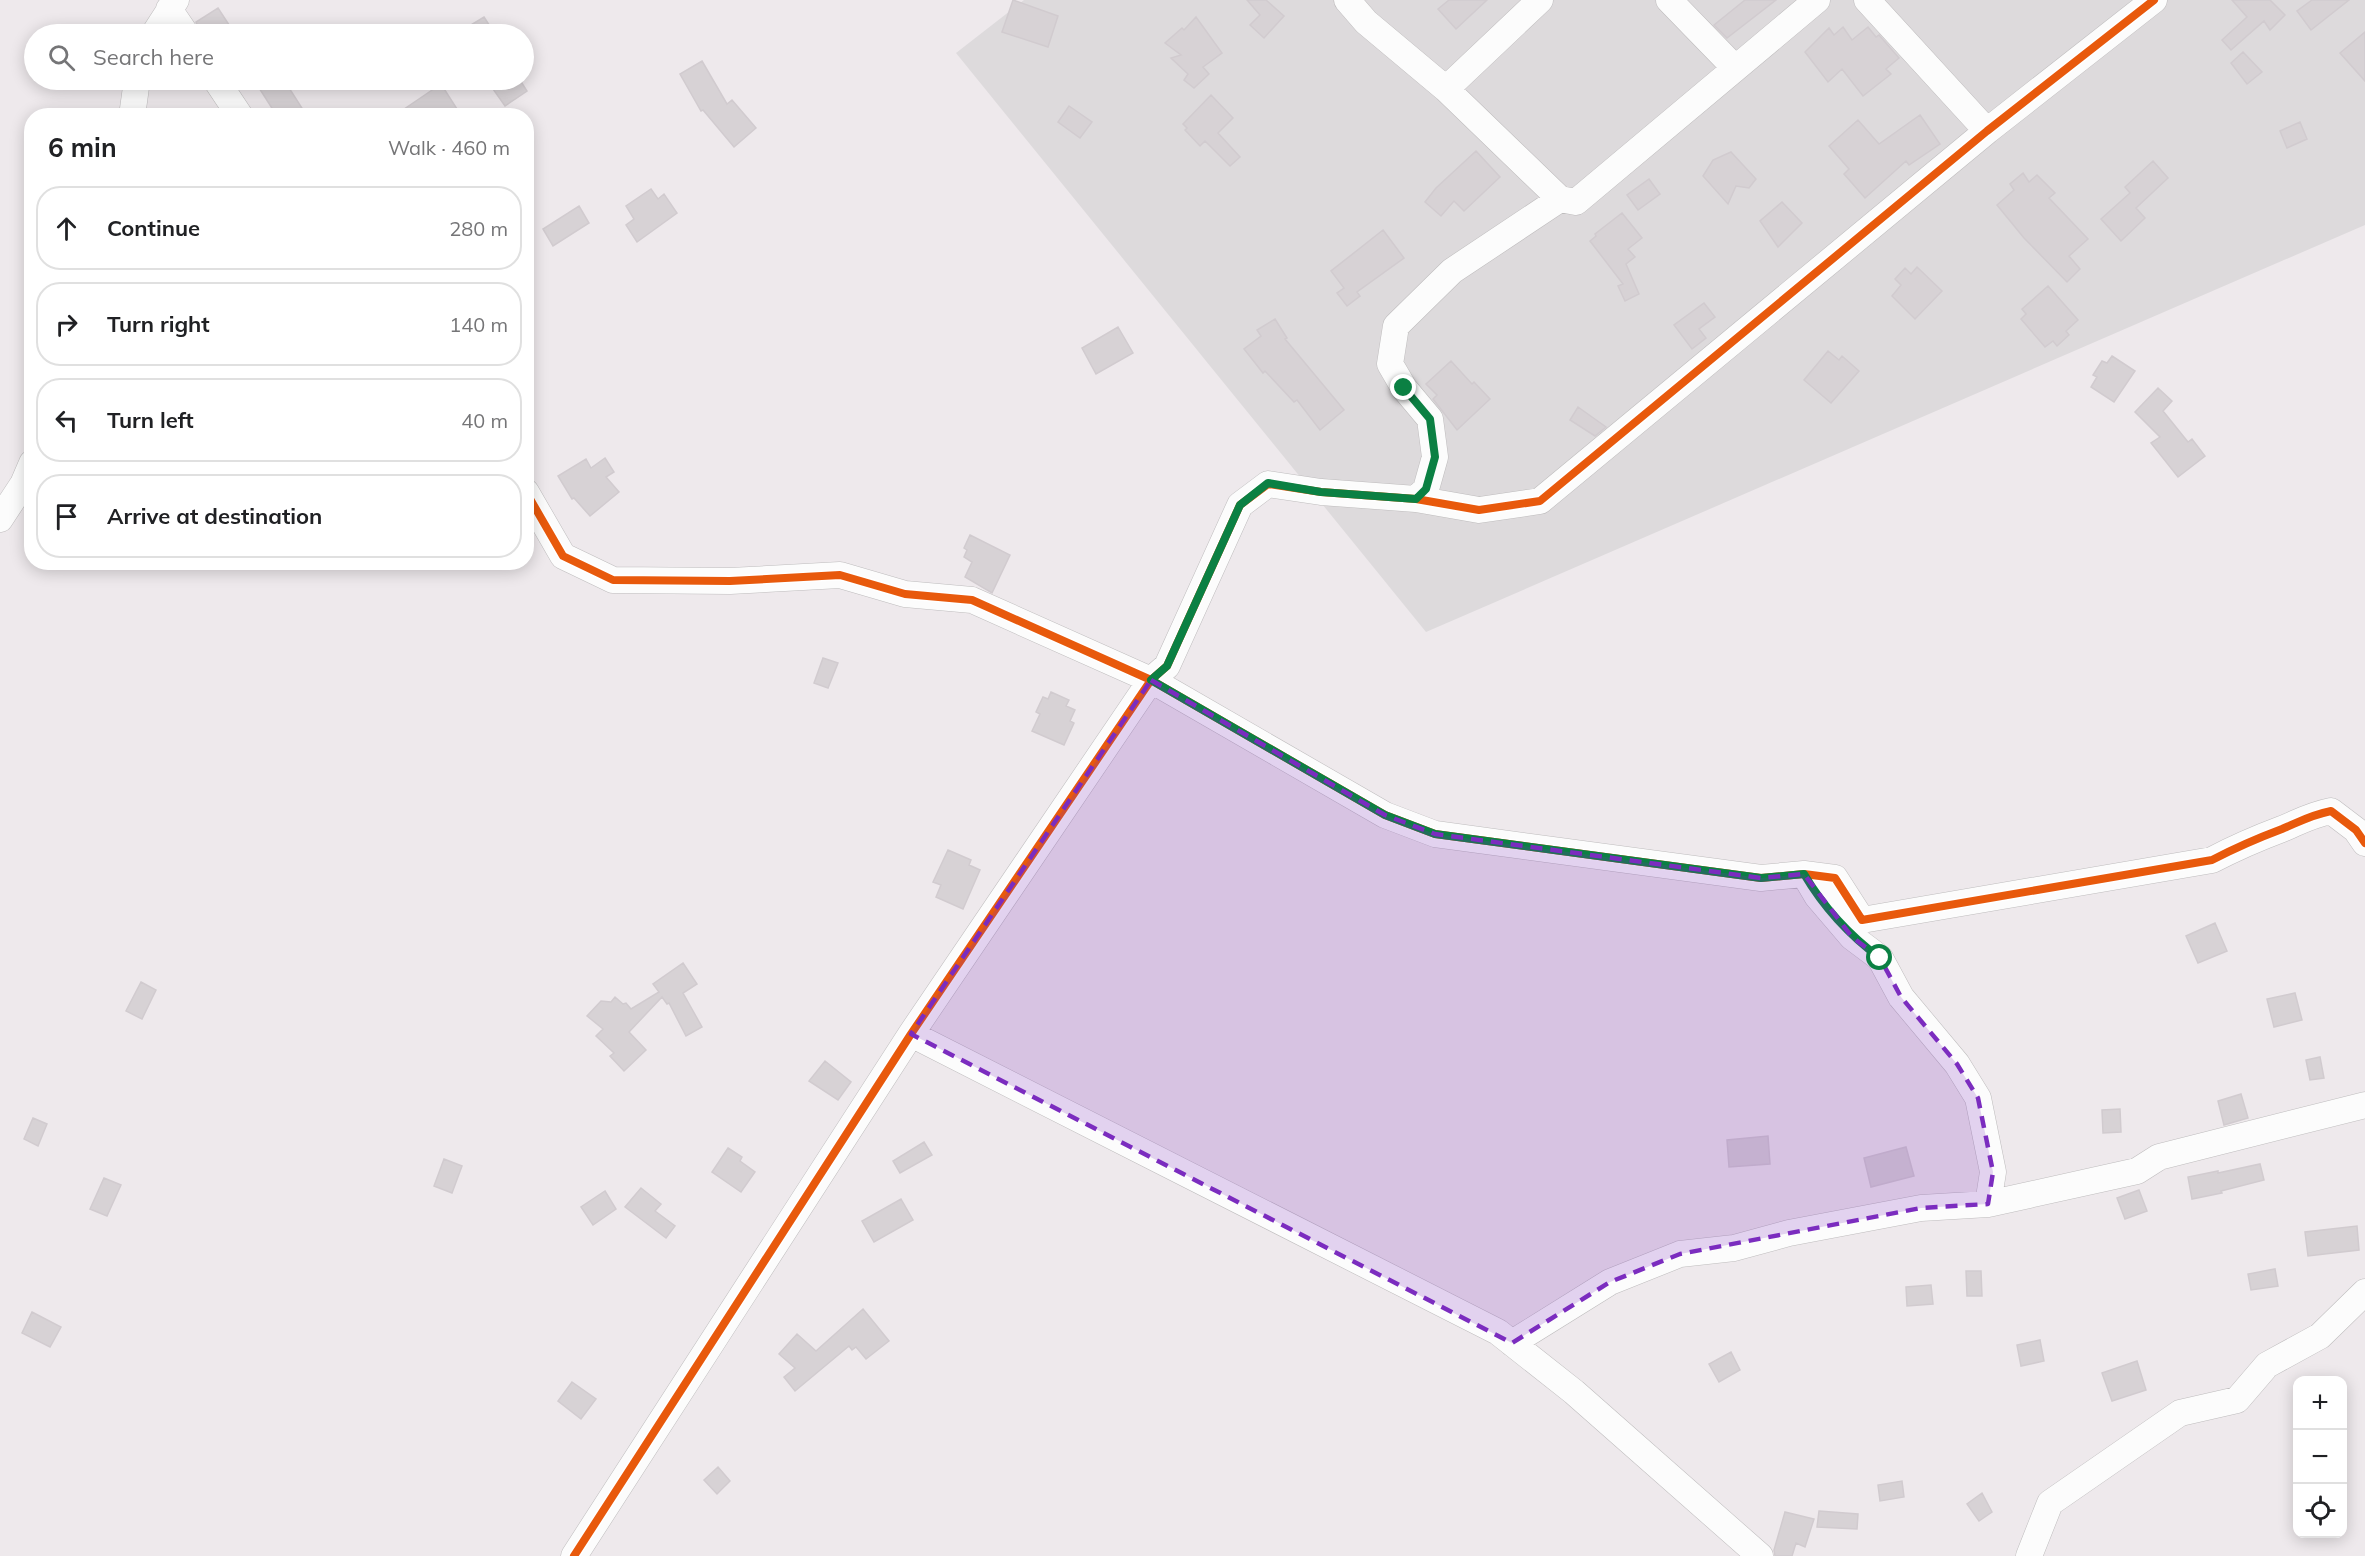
<!DOCTYPE html>
<meta charset="utf-8">
<style>
body{margin:0;font-family:Mulish,sans-serif;background:#f2f2f2;color:#202124}
.controls{position:absolute;right:18px;bottom:18px;display:grid;overflow:hidden;border-radius:12px;box-shadow:0 3px 15px #0003}
.controls button{width:54px;height:54px;display:grid;place-items:center;padding:0;border:0;border-bottom:2px solid #e0e0e0;background:#fff;color:#202124;font:30px sans-serif}
.stop{position:absolute;width:18px;height:18px;margin:-14px;border:4px solid #0b8043;border-radius:50%;background:#fff}
.stop.end{background:#0b8043;border-color:#fff;box-shadow:0 2px 6px #0008}
.list{margin:0;padding:0;list-style:none}
h2{display:flex;justify-content:space-between;align-items:center;height:78px;margin:0;padding:0 24px;font-size:26px}
h2 small{font-size:20px;font-weight:400;color:#757577}
.list li{display:grid;grid-template-columns:39px 1fr auto;gap:18px;align-items:center;box-sizing:border-box;height:84px;margin:0 12px 12px;padding:0 12px;border:2px solid #e0e0e0;border-radius:24px}
.list b{display:block;font-size:22px;white-space:nowrap}
.list em{font-size:20px;font-style:normal;color:#757577}
.icon{flex:none;width:33px;height:33px;fill:none;stroke:currentColor;stroke-width:2;stroke-linecap:round;stroke-linejoin:round}
.map{position:relative;flex:none;width:2365px;height:1556px;overflow:hidden}
.search{position:absolute;background:#fff;box-shadow:0 3px 15px #0003;left:24px;top:24px;width:510px;height:66px;display:flex;align-items:center;gap:15px;box-sizing:border-box;padding:0 21px;border-radius:33px;color:#757577;font-size:22px}
.panel{position:absolute;background:#fff;box-shadow:0 3px 15px #0003;left:24px;top:108px;width:510px;height:462px;border-radius:24px}
.map>svg:first-child{display:block}
.residential{fill:#dddadc}
.building{fill:#d7d2d5;stroke:#d1cbcf;stroke-width:1.5}
.lines{fill:none;stroke-linecap:round;stroke-linejoin:round}
.minor-casing{stroke:#bebcbd;stroke-width:27}
.minor{stroke:#fcfcfc;stroke-width:26}
.cycleway-casing{stroke:#fff;stroke-width:11}
.cycleway{stroke:#e8590c;stroke-width:8}
.route{stroke:#0b8043;stroke-width:8}
.marked{fill:#7b2cbf;fill-opacity:0.2;stroke:#7b2cbf;stroke-width:4.5;stroke-dasharray:12 8;stroke-linejoin:round}
</style>
<div class="map">
<svg width="2365" height="1556" viewBox="0 0 2365 1556">
<rect width="100%" height="100%" fill="#eee9ec"/>
<path class="residential" d="M1024,0H2365V225L1426,632L956,53Z"/>
<path class="building" d="M1013,0L1058,16L1048,47L1002,32Z
M1247,0H1266L1284,16L1264,38L1250,25L1260,15Z
M1449,0H1487L1456,29L1438,9Z
M1745,0H1776L1727,38L1714,25Z
M2232,0H2270L2285,15L2270,30L2264,21L2231,50L2222,40L2247,17Z
M2312,0H2349L2311,30L2297,11Z
M218,8L235,34H201L196,22Z
M484,17L495,34H456Z
M1196,17L1222,53L1203,67L1209,74L1194,88L1184,80L1188,74L1171,58L1181,55L1165,43L1182,28L1184,30Z
M1843,27L1852,40L1868,27L1876,37L1879,35L1899,58L1886,69L1891,74L1863,96L1842,69L1828,82L1805,52L1829,28L1834,35Z
M2365,32V81L2340,53Z
M2243,52L2262,72L2247,84L2231,63Z
M702,61L727,104L732,100L756,128L734,147L703,110L701,111L680,74Z
M254,80H284L307,116H277Z
M507,80H520L527,91L505,106L493,89Z
M441,84L457,109L446,116H394Z
M1211,95L1233,118L1218,133L1240,157L1230,166L1205,141L1200,146L1185,130L1187,128L1183,124Z
M1069,106L1092,122L1080,138L1058,122Z
M1920,115L1940,144L1909,165L1906,161L1865,198L1844,174L1849,169L1829,146L1858,120L1879,144Z
M2300,122L2307,139L2287,148L2280,131Z
M1476,151L1500,177L1464,211L1454,201L1441,216L1425,202L1436,188Z
M1731,152L1756,179L1749,188L1736,186L1728,204L1703,176L1713,160Z
M2153,161L2168,178L2136,208L2145,218L2121,241L2101,219L2130,193L2125,187Z
M2023,173L2029,182L2037,175L2055,193L2049,198L2088,239L2069,256L2080,269L2067,282L2024,238L1997,205L2014,190L2010,184Z
M1649,179L1660,194L1638,210L1627,195Z
M651,189L658,199L664,194L677,213L637,242L626,225L634,219L626,206Z
M1782,202L1802,223L1778,247L1760,221Z
M579,206L589,223L553,246L543,229Z
M1622,213L1642,238L1628,249L1635,257L1626,264L1639,294L1625,301L1618,286L1623,284L1590,241L1596,236L1595,234Z
M1383,230L1404,258L1357,292L1360,296L1347,306L1337,293L1344,288L1331,271Z
M1917,267L1942,291L1915,319L1892,296L1901,285L1895,279L1905,268L1911,274Z
M2048,286L2078,320L2066,331L2069,335L2057,346L2053,341L2045,347L2021,319L2026,314L2022,309Z
M1704,303L1715,317L1699,329L1706,338L1692,349L1674,325Z
M1275,319L1287,338L1285,339L1344,410L1320,430L1297,400L1294,402L1265,371L1263,373L1244,349L1261,336L1257,330Z
M1118,327L1133,353L1096,374L1082,348Z
M1828,351L1839,360L1842,356L1859,371L1831,403L1804,380Z
M2112,356L2135,371L2114,402L2091,387L2097,377L2093,375L2102,361L2107,363Z
M1451,361L1472,384L1474,382L1490,399L1457,430L1433,399L1437,395L1426,384Z
M2158,388L2172,401L2163,411L2188,442L2192,439L2205,456L2178,477L2151,443L2160,437L2135,412Z
M1578,407L1606,427L1595,436L1570,420Z
M605,458L614,472L606,477L619,492L590,516L574,498L572,499L558,476L586,459L591,468Z
M970,535L1010,555L992,593L965,577L972,562L964,557L967,550L964,548Z
M823,658L838,663L828,688L814,683Z
M1051,692L1069,700L1066,706L1075,710L1070,721L1074,723L1064,745L1032,731L1040,714L1036,712L1043,697L1048,699Z
M948,850L971,860L969,865L980,870L963,909L936,897L941,885L933,882Z
M2215,923L2227,951L2198,963L2186,936Z
M683,963L697,984L683,993L702,1027L686,1036L669,1003L667,1004L662,997L629,1032L646,1050L624,1071L610,1056L614,1053L596,1036L603,1029L587,1016L601,1001L611,1002L615,997L623,1004L626,1003L631,1009L659,992L653,984Z
M141,982L156,990L142,1019L126,1011Z
M2295,993L2302,1020L2274,1027L2267,999Z
M2320,1057L2324,1078L2310,1080L2306,1060Z
M825,1061L851,1082L838,1100L809,1081Z
M2241,1094L2248,1118L2224,1125L2218,1101Z
M2120,1109L2121,1132L2103,1133L2102,1110Z
M33,1118L47,1124L38,1146L24,1139Z
M1768,1136L1770,1164L1729,1167L1727,1140Z
M924,1142L932,1155L900,1173L893,1161Z
M1906,1147L1914,1176L1871,1187L1864,1158Z
M728,1148L742,1157L740,1161L755,1172L741,1192L712,1172Z
M444,1159L462,1166L452,1193L434,1186Z
M2260,1164L2264,1180L2221,1191L2222,1193L2192,1199L2188,1177L2218,1171V1173Z
M104,1178L121,1185L107,1216L90,1209Z
M641,1188L661,1204L655,1211L675,1226L666,1238L625,1207Z
M2139,1190L2147,1211L2125,1219L2117,1198Z
M605,1191L616,1209L593,1225L581,1207Z
M901,1199L913,1220L874,1242L862,1221Z
M2357,1226L2359,1250L2308,1256L2305,1232Z
M2275,1269L2278,1286L2251,1290L2248,1274Z
M1966,1271H1981L1982,1296H1967Z
M1931,1285L1933,1304L1907,1306L1906,1287Z
M863,1309L889,1341L866,1359L856,1347L852,1350L849,1346L795,1391L784,1377L795,1368L779,1354L797,1334L816,1351Z
M32,1312L61,1327L50,1347L22,1333Z
M2040,1340L2044,1361L2021,1366L2017,1345Z
M1731,1352L1740,1370L1719,1382L1709,1364Z
M2137,1361L2146,1390L2112,1401L2102,1373Z
M572,1382L596,1399L581,1419L558,1401Z
M718,1467L730,1481L717,1494L704,1480Z
M1902,1481L1904,1497L1880,1501L1878,1485Z
M1982,1493L1992,1512L1979,1521L1967,1504Z
M1819,1511L1858,1514L1857,1529L1817,1527Z
M1785,1512L1814,1519L1805,1547L1796,1543L1792,1556H1775L1774,1550Z"/>
<g class="lines">
<g class="minor-casing">
<path id="minor" d="M1347,0L1366,22L1446,89L1560,199
M1669,0L1735,68
M1867,0L1987,131
M169,9L186,34
M154,34L176,0
M216,80L240,116
M1446,89L1540,0
M132,116L137,80
M526,492L563,556L613,580L730,581L840,575L905,594L972,600L1151,680L1385,815L1435,834L1761,878L1804,874L1835,878L1862,920L2212,860C2235,848 2258,838 2282,829C2301,821 2311,815 2331,811L2356,830L2365,843
M1416,499L1426,489L1435,457L1430,419L1404,388L1390,364L1396,326L1452,271L1560,199L1576,202L1817,0
M0,519L23,484L32,463
M1804,874L1817,896L1852,937L1880,958L1901,997L1957,1064L1978,1098L1993,1172L1988,1204
M911,1034L1498,1332L1574,1392L1760,1556
M1512,1343L1610,1282L1680,1254L1734,1248L1789,1233L1921,1208L1988,1204L2137,1171L2159,1157L2365,1105
M574,1556L911,1034L1151,680L1167,666L1240,505L1268,484L1321,492L1416,499L1479,510L1540,501L1987,131L2154,0
M2029,1556L2050,1503L2180,1413L2237,1400L2267,1365L2320,1336L2365,1292"/>
</g>
<use href="#minor" class="minor"/>
<g class="cycleway-casing">
<path id="cycleway" d="M526,492L563,556L613,580L730,581L840,575L905,594L972,600L1151,680L1385,815L1435,834L1761,878L1804,874L1835,878L1862,920L2212,860C2235,848 2258,838 2282,829C2301,821 2311,815 2331,811L2356,830L2365,843
M574,1556L911,1034L1151,680L1167,666L1240,505L1268,484L1321,492L1416,499L1479,510L1540,501L1987,131L2154,0"/>
</g>
<use href="#cycleway" class="cycleway"/>
</g>
<g class="lines">
<path class="route" d="M1404,388L1430,419L1435,457L1426,489L1416,499L1321,492L1268,483L1240,505L1167,666L1151,680L1385,815L1435,834L1761,878L1804,874C1824,908 1849,935 1880,958"/>
</g>
<path class="marked" d="M1151,680L1385,815L1435,834L1761,878L1804,874L1852,937L1880,958L1901,997L1957,1064L1978,1098L1993,1172L1988,1204L1921,1208L1680,1254L1610,1282L1512,1343L911,1034Z"/>
</svg>
<div class="controls">
<button>+</button>
<button>−</button>
<button><svg class="icon" aria-label="locate" viewBox="0 0 24 24"><circle cx="12" cy="12" r="6"/><path d="M12 2v4M12 18v4M2 12h4M18 12h4"/></svg></button>
</div>
<div class="stop" style="left:1880px;top:958px"></div>
<div class="stop end" style="left:1404px;top:388px"></div>
<div class="search"><svg class="icon" aria-label="search" viewBox="0 0 24 24"><circle cx="10" cy="10" r="6"/><path d="M15 15l6 6"/></svg>Search here</div>
<section class="panel">
<h2>6 min<small>Walk · 460 m</small></h2>
<ul class="list">
<li><svg class="icon" aria-label="ahead" viewBox="0 0 24 24"><path d="M12 20V5M6 11l6-6 6 6"/></svg><div><b>Continue</b></div><em>280 m</em></li>
<li><svg class="icon" aria-label="right" viewBox="0 0 24 24"><path d="M7 20v-9h11M14 6l5 5-5 5"/></svg><div><b>Turn right</b></div><em>140 m</em></li>
<li><svg class="icon" aria-label="left" viewBox="0 0 24 24"><path d="M17 20v-9H6M10 6l-5 5 5 5"/></svg><div><b>Turn left</b></div><em>40 m</em></li>
<li><svg class="icon" aria-label="arrive" viewBox="0 0 24 24"><path d="M6 21V4h12l-3 4 3 4H6"/></svg><div><b>Arrive at destination</b></div></li>
</ul>
</section>
</div>
